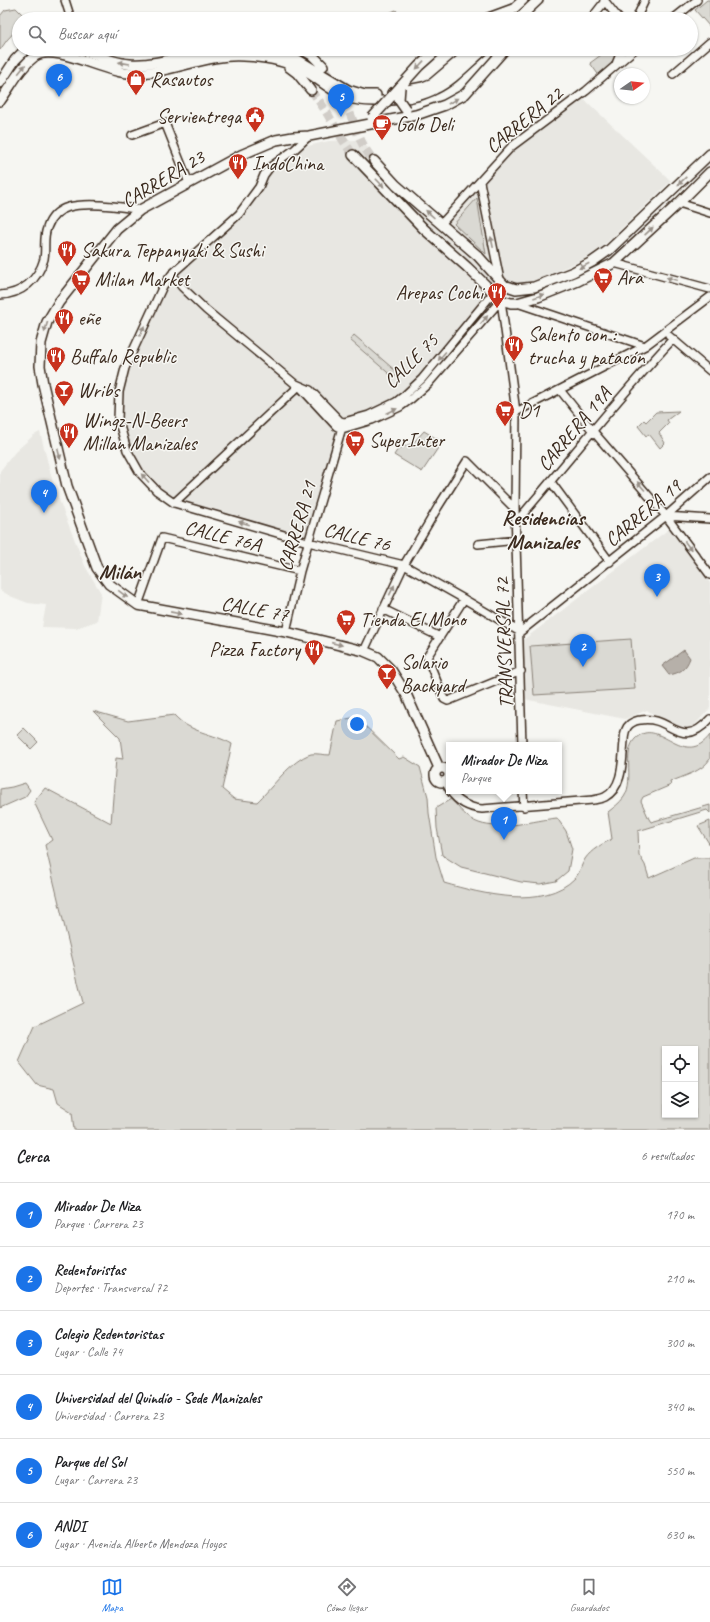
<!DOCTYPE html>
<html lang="es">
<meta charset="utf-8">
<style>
body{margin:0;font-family:Caveat,sans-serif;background:#f6f6f6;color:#202124}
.controls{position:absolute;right:12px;bottom:12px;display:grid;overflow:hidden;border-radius:0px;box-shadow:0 1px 3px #0004}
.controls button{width:36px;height:36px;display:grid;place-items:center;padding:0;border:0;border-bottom:1px solid #e0e0e0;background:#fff;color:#202124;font:20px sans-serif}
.compass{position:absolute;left:614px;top:68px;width:36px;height:36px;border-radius:50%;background:#fff;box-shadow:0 1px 3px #0004;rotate:76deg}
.you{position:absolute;left:357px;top:724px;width:14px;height:14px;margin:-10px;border:3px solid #fff;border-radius:50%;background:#1a73e8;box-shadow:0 0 0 6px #1a73e833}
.badge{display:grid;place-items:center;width:26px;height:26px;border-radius:50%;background:#1a73e8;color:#fff;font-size:13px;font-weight:700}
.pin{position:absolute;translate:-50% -33px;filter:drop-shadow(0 1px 2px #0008)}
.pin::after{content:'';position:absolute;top:21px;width:14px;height:12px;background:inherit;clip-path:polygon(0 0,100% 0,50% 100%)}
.popup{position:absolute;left:446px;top:742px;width:116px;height:52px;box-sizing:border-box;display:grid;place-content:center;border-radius:0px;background:#fff;filter:drop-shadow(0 1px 3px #0005);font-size:13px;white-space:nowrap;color:#757577}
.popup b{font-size:15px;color:#202124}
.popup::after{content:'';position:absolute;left:50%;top:100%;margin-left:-8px;border:8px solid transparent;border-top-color:#fff}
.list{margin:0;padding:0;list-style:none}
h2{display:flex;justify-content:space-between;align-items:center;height:52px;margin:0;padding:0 16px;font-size:17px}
h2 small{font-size:13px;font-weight:400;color:#757577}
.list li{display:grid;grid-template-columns:26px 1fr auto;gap:12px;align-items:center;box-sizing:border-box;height:64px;padding:0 16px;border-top:1px solid #e0e0e0}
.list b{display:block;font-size:15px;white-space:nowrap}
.list p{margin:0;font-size:13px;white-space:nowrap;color:#757577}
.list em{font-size:13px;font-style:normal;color:#757577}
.icon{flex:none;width:22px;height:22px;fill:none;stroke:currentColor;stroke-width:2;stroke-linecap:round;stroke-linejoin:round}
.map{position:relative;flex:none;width:710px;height:1130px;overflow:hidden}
.search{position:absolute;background:#fff;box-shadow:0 1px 3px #0004;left:12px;right:12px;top:12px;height:44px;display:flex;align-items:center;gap:10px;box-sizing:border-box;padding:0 14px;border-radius:22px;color:#757577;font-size:15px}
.sheet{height:436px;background:#fff}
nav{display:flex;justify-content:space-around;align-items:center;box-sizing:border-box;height:56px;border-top:1px solid #e0e0e0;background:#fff;font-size:11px;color:#757577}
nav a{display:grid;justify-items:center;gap:2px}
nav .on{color:#1a73e8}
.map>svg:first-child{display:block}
.built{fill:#e8e7e2}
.green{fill:#dad9d3;stroke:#8a8278;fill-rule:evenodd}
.water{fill:#b6b0a9;stroke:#857a71}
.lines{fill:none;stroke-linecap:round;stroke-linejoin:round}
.major-tunnel{stroke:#d1cdc8;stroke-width:9;stroke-dasharray:9 4.5;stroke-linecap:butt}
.minor-casing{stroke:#3b2a1e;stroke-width:10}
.major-casing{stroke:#3b2a1e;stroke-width:12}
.minor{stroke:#f6f6f2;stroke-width:7}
.major{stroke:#f6f6f2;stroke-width:9}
.major-bridge-casing{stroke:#3b2a1e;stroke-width:12;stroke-linecap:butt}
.major-bridge{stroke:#f6f6f2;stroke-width:9}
.oneway{fill:#989088}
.labels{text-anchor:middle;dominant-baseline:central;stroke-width:3;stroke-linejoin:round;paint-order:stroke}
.poi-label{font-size:20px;fill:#3b2a1e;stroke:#f6f6f2;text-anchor:start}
.street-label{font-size:20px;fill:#3b2a1e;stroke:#f6f6f2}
.neighbourhood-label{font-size:21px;font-weight:bold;fill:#3b2a1e;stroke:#f6f6f2}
</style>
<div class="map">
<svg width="710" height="1130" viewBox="0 0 710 1130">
<rect width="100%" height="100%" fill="#f6f6f2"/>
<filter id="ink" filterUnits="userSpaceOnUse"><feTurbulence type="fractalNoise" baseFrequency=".025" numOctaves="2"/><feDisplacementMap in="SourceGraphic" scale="8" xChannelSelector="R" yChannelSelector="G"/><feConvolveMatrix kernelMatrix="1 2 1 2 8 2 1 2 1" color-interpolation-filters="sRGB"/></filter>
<g filter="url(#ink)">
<path class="built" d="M583,98L671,181L602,247L584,259L539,279L520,284L506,292L409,398L347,433L311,541L174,503L140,473L118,419L119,392L158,290L239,214L264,175L295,149L329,141L356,140L369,148L395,176L431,209L447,221L504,157L533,133Z
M40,432L53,483L64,513L85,566L101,593L97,621L76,628L42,627L46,605L28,603L10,596L0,590V471L15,452L34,435Z
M669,529L710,583V708L692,728L669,725L647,710L625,719L524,699L522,641Z"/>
<path class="green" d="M707,0H710V27L695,10Z
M16,8L23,15V19H19V27L7,40L0,50V16L5,10Z
M396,10L401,19H375Z
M604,49H620L611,68L600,77L590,63L601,55Z
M477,198L486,254L454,224Z
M354,335L398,373L394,378L350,340Z
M679,411L667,420L669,423L659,433L665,443L660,448L649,434L646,436L638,426L644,420L646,422L656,412Z
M424,431L442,442L422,472L394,455L398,449L413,443Z
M631,639L635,689L534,695L530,646Z
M93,711L128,721L174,715C190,733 213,733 232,744L222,789L234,799L257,802C272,788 291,760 311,754C316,753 324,755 330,755L337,721L356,717L399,759L404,757L420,767L428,797L429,813L436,857L444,883C482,894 544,910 575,878C580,873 581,865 585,859C591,850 602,844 612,839L608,812C613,808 620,803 624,797C636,779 619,747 640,735C662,722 685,768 710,735V759C702,772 683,776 670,782L671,785L643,797L641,801L649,819L651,822L710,805V813L707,810L638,831L639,855L645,865L649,878L694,858H710V1130H74L72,1112L58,1103L54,1089L37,1085L19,1062L35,1026L83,1003L45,845L52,840L34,802L45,788L111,823L116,758L123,759L120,738ZM665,1049H695V1115H665Z
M24,728L38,742L31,749L17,735Z
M25,783L30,790L25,797L0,808V789L12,787Z
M451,799C459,808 467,819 479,823C501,831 535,820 557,818L566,831L572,849L568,871L556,881L540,884L521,882L461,867L442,855L437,828L436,808Z
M710,821V845L698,826Z"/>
<path class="water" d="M684,650L690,658C686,669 680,673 669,675L662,666Z"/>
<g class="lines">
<path class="major-tunnel" d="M323,66C331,80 341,94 348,109C357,129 359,143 374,161
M311,90C327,110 338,134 353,155"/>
<g class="minor-casing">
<path id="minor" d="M65,0L71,19
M604,0L619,19
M591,19L605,1
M636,19L645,0
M673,19L697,0
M616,64L622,49
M673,74L710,42
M132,135L165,123L189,183
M309,136L295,149L270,167L264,175L259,187L239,214L172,274L163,286L125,368L119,392L118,419L127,450L140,473L157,491L174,503L308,542L404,565L464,599L520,632L666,516L710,477
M480,182L500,280
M679,203L710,213
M441,224L511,147L586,91L635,49
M614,263L710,289
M172,274L182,287L206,310L294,383L310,390L340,421L344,422L369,415L396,402L405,395L422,379L493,293
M0,295C22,294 38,280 44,259C46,249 43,238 47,228C55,204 78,204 100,205C114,206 127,207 140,210
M501,300L516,412L515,509L522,745
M517,303L645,346
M669,336L710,371
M300,387L336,426L342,429L372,420L400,407L411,399L428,384L501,300
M560,390L592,430L666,516L710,575
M516,412L645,346L710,297
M551,482L610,562
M174,503L299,386
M666,516L710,519
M516,522C569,461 618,397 673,339
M478,544L517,540
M464,599L427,657L444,699L448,701L521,671
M138,605L162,538L300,571
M383,609L440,637
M286,632L300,571L343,424
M364,651L404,565L438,507L467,461L515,509
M445,781L449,789
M450,791C458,802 469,808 482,809L593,800C597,799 601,799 605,797C624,787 622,759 624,741C624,735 625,728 630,724C633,722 638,720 641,720C671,715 680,752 710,719
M523,791L524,807"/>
</g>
<g class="major-casing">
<path id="major" d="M509,13L523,0
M486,19L513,9
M518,19L538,0
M80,49C96,55 113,63 130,64C159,66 188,53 216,49
M252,49L295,58L348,90L365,95H376
M301,49L312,55L323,66
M289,67L297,73L311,90
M0,83L15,60L26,49
M400,87L419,66L438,49
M392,93L423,87L433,83L473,49
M0,101C11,86 20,67 35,56C54,43 104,72 128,73C168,76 204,53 244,56C264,57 287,61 305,71C319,79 331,91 347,97C368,105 415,100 435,89C454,80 469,62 485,49
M353,155L424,229L467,267L501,300L511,303H517L538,297L578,281L614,263L679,203L710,172
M374,161L396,185L478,256L504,285L516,289L534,287L573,272L592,262L609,250L710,154
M439,768L406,694L391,670L378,657L364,651L286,632L138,605L109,584L97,568L67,486L43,384L40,366L41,343L47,322L59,302L117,229L140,210L241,155L276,140L293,137L309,136L416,115L445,105L465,94L505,49
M435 775a7 7 0 1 1 14 0a7 7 0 1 1-14 0Z"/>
</g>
<use href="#minor" class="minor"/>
<use href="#major" class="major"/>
<g class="major-bridge-casing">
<path id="major-bridge" d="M400,87L399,100L406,110
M372,118L400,87"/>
</g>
<use href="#major-bridge" class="major-bridge"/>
</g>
<defs><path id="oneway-solid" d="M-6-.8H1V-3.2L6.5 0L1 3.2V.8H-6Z"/></defs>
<g class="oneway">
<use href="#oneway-solid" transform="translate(124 63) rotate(-171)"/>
<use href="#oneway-solid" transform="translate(420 65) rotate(133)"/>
<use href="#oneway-solid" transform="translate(22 69) rotate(-51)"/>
<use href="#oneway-solid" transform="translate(453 101) rotate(-30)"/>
<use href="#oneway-solid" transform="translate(682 181) rotate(136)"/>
<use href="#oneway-solid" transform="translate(380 183) rotate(46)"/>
<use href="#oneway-solid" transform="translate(430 214) rotate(-138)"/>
<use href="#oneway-solid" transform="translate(649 231) rotate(-43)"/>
<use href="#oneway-solid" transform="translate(492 242) rotate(-102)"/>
<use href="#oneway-solid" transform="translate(584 266) rotate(153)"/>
<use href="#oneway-solid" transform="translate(672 279) rotate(-165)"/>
<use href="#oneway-solid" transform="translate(539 296) rotate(-19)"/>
<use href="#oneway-solid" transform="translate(484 320) rotate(-49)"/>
<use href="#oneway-solid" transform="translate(46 327) rotate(107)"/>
<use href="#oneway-solid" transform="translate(142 331) rotate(-66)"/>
<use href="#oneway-solid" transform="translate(442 356) rotate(130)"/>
<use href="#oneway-solid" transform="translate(392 411) rotate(-25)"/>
<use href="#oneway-solid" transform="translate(59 454) rotate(76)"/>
<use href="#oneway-solid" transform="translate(145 478) rotate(-132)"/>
<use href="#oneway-solid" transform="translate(641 486) rotate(-131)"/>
<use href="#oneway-solid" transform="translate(244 523) rotate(-164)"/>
<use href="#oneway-solid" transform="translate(688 546) rotate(54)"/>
<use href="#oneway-solid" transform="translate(392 590) rotate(-64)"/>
<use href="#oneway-solid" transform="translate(123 594) rotate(37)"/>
<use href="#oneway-solid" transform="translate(176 613) rotate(11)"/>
<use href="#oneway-solid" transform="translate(337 644) rotate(13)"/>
</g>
</g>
<defs>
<g id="shop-pin" transform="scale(1)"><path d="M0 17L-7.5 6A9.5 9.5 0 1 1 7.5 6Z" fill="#c8321e" stroke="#f6f6f2"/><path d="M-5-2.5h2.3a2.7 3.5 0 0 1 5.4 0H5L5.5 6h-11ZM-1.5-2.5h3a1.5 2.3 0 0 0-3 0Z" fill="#fff"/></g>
<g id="civic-pin" transform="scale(1)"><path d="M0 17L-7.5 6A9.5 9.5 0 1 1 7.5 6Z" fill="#c8321e" stroke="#f6f6f2"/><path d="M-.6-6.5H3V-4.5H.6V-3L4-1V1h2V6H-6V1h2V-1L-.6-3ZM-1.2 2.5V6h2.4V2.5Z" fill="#fff"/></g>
<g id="cafe-pin" transform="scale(1)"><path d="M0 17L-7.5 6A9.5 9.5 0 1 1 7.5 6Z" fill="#c8321e" stroke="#f6f6f2"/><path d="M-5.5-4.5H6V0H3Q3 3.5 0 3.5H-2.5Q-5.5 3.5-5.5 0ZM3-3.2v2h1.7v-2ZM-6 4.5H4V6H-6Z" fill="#fff"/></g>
<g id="restaurant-pin" transform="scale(1)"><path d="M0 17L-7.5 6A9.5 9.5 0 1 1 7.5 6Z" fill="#c8321e" stroke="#f6f6f2"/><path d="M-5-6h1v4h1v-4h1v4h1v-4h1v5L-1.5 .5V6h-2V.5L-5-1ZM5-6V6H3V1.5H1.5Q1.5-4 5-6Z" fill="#fff"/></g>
<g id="supermarket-pin" transform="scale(1)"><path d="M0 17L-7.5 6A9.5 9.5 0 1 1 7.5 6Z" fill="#c8321e" stroke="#f6f6f2"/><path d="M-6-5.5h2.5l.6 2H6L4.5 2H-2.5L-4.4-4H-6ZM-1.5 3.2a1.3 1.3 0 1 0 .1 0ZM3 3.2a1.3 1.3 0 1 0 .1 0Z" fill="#fff"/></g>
<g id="bar-pin" transform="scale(1)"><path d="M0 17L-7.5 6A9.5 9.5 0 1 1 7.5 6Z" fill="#c8321e" stroke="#f6f6f2"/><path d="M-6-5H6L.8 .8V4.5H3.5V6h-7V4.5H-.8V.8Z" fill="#fff"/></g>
</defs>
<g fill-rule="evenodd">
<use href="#shop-pin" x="136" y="79"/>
<use href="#civic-pin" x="255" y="116"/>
<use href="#cafe-pin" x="382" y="124"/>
<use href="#restaurant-pin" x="238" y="163"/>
<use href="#restaurant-pin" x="67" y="250"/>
<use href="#supermarket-pin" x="603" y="277"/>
<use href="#supermarket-pin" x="81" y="279"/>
<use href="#restaurant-pin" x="497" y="292"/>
<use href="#restaurant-pin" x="64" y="318"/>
<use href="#restaurant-pin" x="514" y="345"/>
<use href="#restaurant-pin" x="56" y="356"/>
<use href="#bar-pin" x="64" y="390"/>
<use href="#supermarket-pin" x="505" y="410"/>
<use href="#restaurant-pin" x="69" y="432"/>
<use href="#supermarket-pin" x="355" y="440"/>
<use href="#supermarket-pin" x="346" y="619"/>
<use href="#restaurant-pin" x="314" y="649"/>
<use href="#bar-pin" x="387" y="673"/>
</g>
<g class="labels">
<g class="poi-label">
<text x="150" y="79">Rasautos</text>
<text x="241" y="116" text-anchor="end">Servientrega</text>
<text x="396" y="124">Golo Deli</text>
<text x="252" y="163">IndoChina</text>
<text x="81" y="250">Sakura Teppanyaki &amp; Sushi</text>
<text x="617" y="277">Ara</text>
<text x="95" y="279">Milan Market</text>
<text x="483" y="292" text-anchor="end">Arepas Cochi</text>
<text x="78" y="318">eñe</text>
<text x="528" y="334">Salento con :<tspan x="528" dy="23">trucha y patacón</tspan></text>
<text x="70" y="356">Buffalo Republic</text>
<text x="78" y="390">Wribs</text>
<text x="519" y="410">D1</text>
<text x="83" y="420">Wingz-N-Beers<tspan x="83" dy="23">Millan Manizales</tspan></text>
<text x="369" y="440">SuperInter</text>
<text x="360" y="619">Tienda El Mono</text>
<text x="300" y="649" text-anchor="end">Pizza Factory</text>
<text x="401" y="662">Solario<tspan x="401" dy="23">Backyard</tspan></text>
</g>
<g class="street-label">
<text transform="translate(524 120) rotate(-39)">CARRERA 22</text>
<text transform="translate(163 179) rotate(-31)">CARRERA 23</text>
<text transform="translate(411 361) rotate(-45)">CALLE 75</text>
<text transform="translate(574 429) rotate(-50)">CARRERA 19A</text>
<text transform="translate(643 513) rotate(-40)">CARRERA 19</text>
<text transform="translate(297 526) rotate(-74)">CARRERA 21</text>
<text transform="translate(223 536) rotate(14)">CALLE 76A</text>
<text transform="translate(357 537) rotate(14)">CALLE 76</text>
<text transform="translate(255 609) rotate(10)">CALLE 77</text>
<text transform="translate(504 643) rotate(-92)">TRANSVERSAL 72</text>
</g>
<g class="neighbourhood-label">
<text x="543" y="518">Residencias<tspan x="543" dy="24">Manizales</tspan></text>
<text x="120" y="572">Milán</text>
</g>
</g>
</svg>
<div class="controls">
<button><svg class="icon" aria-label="locate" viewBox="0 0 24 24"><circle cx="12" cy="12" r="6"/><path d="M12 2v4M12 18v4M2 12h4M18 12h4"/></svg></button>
<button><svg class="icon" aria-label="layers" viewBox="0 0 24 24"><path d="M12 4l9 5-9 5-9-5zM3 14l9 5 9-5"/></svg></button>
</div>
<svg class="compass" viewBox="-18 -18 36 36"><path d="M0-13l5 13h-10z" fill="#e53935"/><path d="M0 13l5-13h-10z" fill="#757577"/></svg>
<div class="you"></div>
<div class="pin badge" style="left:504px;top:840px">1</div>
<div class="popup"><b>Mirador De Niza</b>Parque</div>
<div class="pin badge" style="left:583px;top:667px">2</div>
<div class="pin badge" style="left:657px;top:597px">3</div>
<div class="pin badge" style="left:44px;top:513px">4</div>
<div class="pin badge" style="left:341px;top:117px">5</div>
<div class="pin badge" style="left:59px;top:97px">6</div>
<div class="search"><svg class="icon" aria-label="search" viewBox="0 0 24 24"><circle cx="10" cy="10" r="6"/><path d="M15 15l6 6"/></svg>Buscar aquí</div>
</div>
<section class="sheet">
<h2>Cerca<small>6 resultados</small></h2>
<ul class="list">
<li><span class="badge">1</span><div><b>Mirador De Niza</b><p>Parque · Carrera 23</p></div><em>170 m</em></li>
<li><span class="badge">2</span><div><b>Redentoristas</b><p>Deportes · Transversal 72</p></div><em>210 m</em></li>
<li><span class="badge">3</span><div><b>Colegio Redentoristas</b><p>Lugar · Calle 74</p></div><em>300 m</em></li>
<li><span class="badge">4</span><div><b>Universidad del Quindío - Sede Manizales</b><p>Universidad · Carrera 23</p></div><em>340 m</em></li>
<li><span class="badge">5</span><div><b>Parque del Sol</b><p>Lugar · Carrera 23</p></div><em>550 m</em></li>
<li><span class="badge">6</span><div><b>ANDI</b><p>Lugar · Avenida Alberto Mendoza Hoyos</p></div><em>630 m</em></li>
</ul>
</section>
<nav>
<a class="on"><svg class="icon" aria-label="map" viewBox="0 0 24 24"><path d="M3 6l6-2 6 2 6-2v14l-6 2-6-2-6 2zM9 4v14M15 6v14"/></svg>Mapa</a>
<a><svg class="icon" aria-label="directions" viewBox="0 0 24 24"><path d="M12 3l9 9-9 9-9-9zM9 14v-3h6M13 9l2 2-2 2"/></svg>Cómo llegar</a>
<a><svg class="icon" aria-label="saved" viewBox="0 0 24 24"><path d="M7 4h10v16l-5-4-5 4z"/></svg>Guardados</a>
</nav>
